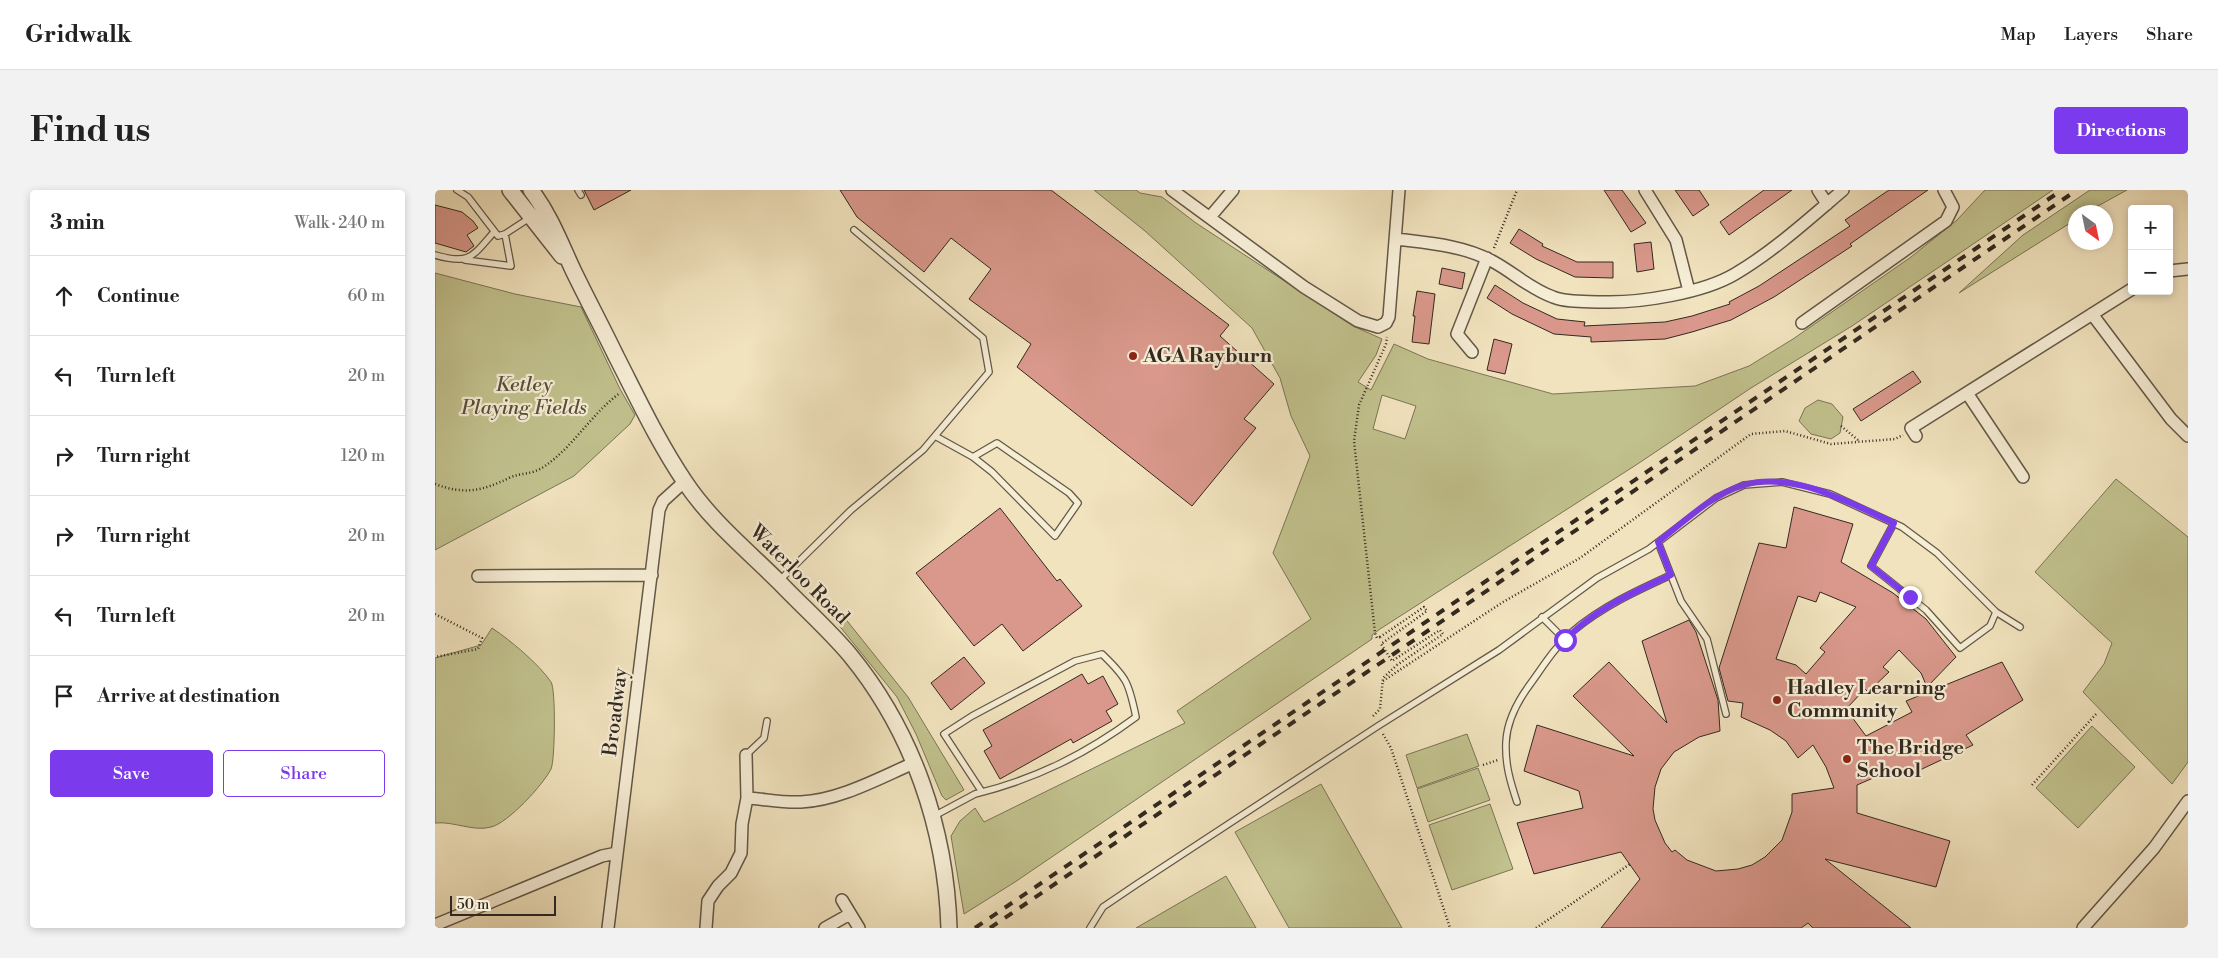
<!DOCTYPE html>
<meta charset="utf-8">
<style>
body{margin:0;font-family:"Libre Bodoni",serif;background:#f2f2f2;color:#222}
.controls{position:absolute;right:15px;top:15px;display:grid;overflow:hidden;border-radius:5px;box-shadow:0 2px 8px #0003}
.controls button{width:45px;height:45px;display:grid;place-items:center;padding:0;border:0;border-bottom:1px solid #e0e0e0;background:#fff;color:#222;font:25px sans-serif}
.compass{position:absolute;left:1633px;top:15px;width:45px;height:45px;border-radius:50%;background:#fff;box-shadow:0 2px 8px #0003;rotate:147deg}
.scale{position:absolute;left:15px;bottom:12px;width:106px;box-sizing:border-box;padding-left:5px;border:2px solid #332920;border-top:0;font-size:14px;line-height:18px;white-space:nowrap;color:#332920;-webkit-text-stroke:4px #f6edd5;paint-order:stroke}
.stop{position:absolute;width:15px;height:15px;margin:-11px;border:4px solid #7c3aed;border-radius:50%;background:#fff}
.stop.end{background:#7c3aed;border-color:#fff;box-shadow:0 1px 5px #0008}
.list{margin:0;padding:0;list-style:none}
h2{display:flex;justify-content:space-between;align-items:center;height:65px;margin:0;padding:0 20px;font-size:21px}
h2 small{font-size:16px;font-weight:400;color:#767676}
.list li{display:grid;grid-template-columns:32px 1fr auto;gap:15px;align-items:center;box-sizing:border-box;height:80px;padding:0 20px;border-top:1px solid #e0e0e0}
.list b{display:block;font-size:19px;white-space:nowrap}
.list em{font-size:16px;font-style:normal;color:#767676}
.actions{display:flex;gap:10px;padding:15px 20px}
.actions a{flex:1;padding:11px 0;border:1px solid #7c3aed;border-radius:5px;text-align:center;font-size:18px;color:#7c3aed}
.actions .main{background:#7c3aed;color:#fff}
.icon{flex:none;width:28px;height:28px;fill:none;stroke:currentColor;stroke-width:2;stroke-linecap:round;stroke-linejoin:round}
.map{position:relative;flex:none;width:1753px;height:738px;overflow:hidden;border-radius:5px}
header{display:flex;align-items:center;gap:30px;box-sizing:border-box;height:70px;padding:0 25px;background:#fff;border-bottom:1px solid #e0e0e0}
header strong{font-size:24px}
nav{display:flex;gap:28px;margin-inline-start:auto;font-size:18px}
.intro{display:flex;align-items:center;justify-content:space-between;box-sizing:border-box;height:120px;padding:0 30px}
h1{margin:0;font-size:35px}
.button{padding:12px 22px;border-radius:5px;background:#7c3aed;color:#fff;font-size:18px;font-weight:700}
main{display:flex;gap:30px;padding:0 30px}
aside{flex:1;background:#fff;border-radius:5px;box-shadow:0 2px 8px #0003}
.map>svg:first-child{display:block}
.green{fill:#c1c18d;stroke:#7a7556;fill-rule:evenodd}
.building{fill:#d9988b;stroke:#332920;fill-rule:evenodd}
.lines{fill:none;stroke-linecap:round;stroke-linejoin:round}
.service-casing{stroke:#625848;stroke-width:8}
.minor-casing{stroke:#625848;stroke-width:14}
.tertiary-casing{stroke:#625848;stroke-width:18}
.path{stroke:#332920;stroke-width:2.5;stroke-dasharray:1 2.5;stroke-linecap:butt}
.service{stroke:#f6edd5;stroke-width:5.5}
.minor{stroke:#f6edd5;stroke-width:11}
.tertiary{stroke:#f6edd5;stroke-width:15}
.rail{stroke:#332920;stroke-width:4;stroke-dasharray:9 9;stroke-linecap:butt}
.path-bridge{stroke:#332920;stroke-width:2.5;stroke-dasharray:1 2.5;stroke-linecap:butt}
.route{stroke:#7c3aed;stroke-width:6}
.poi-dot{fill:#8f2418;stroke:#f6edd5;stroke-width:2}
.labels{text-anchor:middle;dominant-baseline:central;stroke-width:4.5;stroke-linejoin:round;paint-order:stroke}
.poi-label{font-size:20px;font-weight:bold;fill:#332920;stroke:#f6edd5;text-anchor:start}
.park-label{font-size:20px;font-style:italic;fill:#564f3b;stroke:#f6edd5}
.street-label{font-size:20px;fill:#332920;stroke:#f6edd5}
</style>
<header>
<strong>Gridwalk</strong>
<nav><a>Map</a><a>Layers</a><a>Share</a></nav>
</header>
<div class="intro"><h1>Find us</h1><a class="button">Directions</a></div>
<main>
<aside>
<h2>3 min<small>Walk · 240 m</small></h2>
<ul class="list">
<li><svg class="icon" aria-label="ahead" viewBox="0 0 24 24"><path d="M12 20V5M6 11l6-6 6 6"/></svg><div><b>Continue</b></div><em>60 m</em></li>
<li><svg class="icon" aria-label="left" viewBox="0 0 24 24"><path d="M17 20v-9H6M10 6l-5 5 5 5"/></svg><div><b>Turn left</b></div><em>20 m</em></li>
<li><svg class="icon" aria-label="right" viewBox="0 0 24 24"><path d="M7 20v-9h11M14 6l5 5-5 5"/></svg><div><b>Turn right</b></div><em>120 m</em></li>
<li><svg class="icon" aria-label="right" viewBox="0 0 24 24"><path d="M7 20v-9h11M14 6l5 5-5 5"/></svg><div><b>Turn right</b></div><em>20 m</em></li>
<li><svg class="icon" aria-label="left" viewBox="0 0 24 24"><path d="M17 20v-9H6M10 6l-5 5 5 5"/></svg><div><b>Turn left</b></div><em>20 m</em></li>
<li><svg class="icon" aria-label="arrive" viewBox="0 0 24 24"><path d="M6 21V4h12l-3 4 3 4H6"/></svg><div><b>Arrive at destination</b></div></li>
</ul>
<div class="actions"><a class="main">Save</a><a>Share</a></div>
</aside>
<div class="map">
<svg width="1753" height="738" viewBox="0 0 1753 738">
<rect width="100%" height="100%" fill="#f1e3be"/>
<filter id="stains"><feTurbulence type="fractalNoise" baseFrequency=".004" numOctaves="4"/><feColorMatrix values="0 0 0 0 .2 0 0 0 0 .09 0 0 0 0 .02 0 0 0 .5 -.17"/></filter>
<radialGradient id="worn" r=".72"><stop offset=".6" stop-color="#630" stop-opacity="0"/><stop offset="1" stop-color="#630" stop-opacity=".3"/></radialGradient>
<path class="green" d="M659,0H701L705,3L727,7L761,33L918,136L947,149L941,165L923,192L936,200L959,154L993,169L1118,204L1260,196L1314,176L1358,149L1476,67L1522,30L1550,0H1618L1417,136L1316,198L1201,275L945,439L937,445V449L580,692L529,724L516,646L525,631L540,618L549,632L750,533L742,521L876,429L838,363L875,266L856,226L845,188L817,138L710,41ZM947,205L981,216L970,249L938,239Z
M1655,0H1692L1652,22H1640V30L1524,103L1588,45Z
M0,83L80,104L146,117L185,199L200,225L195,234L139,286L0,360Z
M1383,210L1397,214L1408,227L1405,243L1396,249L1376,244L1364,231L1370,218Z
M1681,289L1753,347V572L1737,594L1648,502L1669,474L1677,453L1600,382Z
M401,417L473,507L529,600L511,610L507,606L481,544L462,507L398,428Z
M57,438C75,450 104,474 116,492C121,499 120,571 116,579C108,595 73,633 56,637C38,642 19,631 0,633V468L46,455Z
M1657,536L1700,577L1643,638L1601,598Z
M1032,544L1044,576L982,598L971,565Z
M1043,578L1055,610L993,632L982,599Z
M886,594L967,738H854L800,642Z
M1055,614L1078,679L1017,700L994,635Z
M791,686L821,738H701Z"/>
<path class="building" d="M149,0H196L159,20Z
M405,0H616L794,135L785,146L839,194L809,229L821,238L757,316L582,177L596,154L534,109L556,79L516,48L489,82L422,27Z
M1169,0H1187L1211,33L1196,42Z
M1240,0H1264L1274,15L1258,26Z
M1329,0H1357L1294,45L1285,32Z
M1454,0H1493L1415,54L1417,56L1339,107L1296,130L1257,142L1230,149L1156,152V147L1119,144L1077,124L1052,108L1060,95L1088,113L1122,129L1150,132L1149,136L1230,132L1257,126L1295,114L1294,112L1324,96L1415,36L1410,30Z
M0,15L27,22L38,31L43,38L32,45L39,56L31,62L0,53Z
M1084,39L1108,54L1107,56L1142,72H1178V88L1140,87L1101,69L1075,53Z
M1216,52L1219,79L1202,82L1199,54Z
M1007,78L1030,83L1027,99L1004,94Z
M982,101L1000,104L994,154L977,152L980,126H978Z
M1059,149L1077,154L1070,184L1052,180Z
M1478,181L1486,192L1426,231L1418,219Z
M1359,317L1418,334L1406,372L1458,403L1491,429L1521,467L1492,497L1486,483L1464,460L1448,477L1454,482L1433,502L1430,499L1411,519L1431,546L1477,522L1471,511L1567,472L1588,510L1531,545L1538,555L1470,587L1461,578L1422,595V623L1515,651L1501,697L1390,669L1476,738H1378L1373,733L1366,738H1166L1205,689L1186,662L1099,684L1082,633L1148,618L1144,601L1089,581L1102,535L1199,566L1138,506L1174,472L1232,533L1207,451L1254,430L1261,442L1283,510L1285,541L1264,547L1239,562L1226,579L1220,597L1218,619L1220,630L1230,653L1237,662L1240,660L1252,670L1281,681L1303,679L1317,675L1330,667L1347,650L1357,622V604L1399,598L1391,577L1378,555L1363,568L1351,551L1335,540L1306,527L1308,513L1293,511L1284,478L1324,353L1351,358ZM1385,402L1421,417L1385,458L1390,462L1371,484L1361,475L1341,469L1363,406L1381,412Z
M565,318L622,391L625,389L647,416L588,461L567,434L539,456L481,383Z
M529,467L550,493L516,520L496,493Z
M647,484L653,494L668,486L683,514L671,521L677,531L638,553L636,549L565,589L549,561L557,556L548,540Z"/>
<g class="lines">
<g class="service-casing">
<path id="service" d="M22,0L33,7L63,46L70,44L96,27
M143,0L146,5
M0,65C35,75 37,67 59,42
M30,70L76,76L70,44
M500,246L538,267L557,282L620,346L643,313L634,303L562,253L538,267
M1459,333L1436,376L1491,420L1525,458L1555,436L1561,422
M1223,352L1246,411L1272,449L1291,524
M345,390L416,320L488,260L554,182L548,148L419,40
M1107,427L1130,450
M311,565L329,548L332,531
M1082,612C1075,591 1070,574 1071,552C1072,531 1084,509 1096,493C1109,475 1120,457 1137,442C1166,417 1201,401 1236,385
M499,626L540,604C601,589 651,564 701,527C694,493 692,488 667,464L640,471L537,526L509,544L547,602
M655,738L668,717L702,694L943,536L1064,460L1162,388L1214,359L1281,308L1309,295L1347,292L1395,304L1467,337L1502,363L1561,422L1585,437"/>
</g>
<g class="minor-casing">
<path id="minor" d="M737,0L869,97L923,131L943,137L951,133L954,127L964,0
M1210,0L1241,50L1254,101
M1383,0L1392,14
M775,27L798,0
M961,49C993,53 1027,55 1057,71C1078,82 1095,99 1118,107C1133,113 1152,111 1168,112C1205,113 1268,103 1300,84C1339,61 1374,29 1408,0
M1734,81L1753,79
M1657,124L1736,229L1753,246
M1367,133L1511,31L1518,17L1509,0
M1037,162L1022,144L1052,68
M1532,203L1588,287
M1481,246L1476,238L1697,99
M43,386L217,385
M311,565L312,608
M407,710L424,738
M0,735L167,666L182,663
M173,738L224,320L228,311L250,291
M271,738L273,711L283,696L296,683L306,663L307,634L312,608C329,609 348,613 366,612C405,610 444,588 479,573
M390,738L415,724
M1648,738L1719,658L1753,611"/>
</g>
<g class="tertiary-casing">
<path id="tertiary" d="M75,0L127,66
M96,0C115,25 125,52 138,80C152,109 167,137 181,166C203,209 223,252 250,292C276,331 312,360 345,393C368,417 394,440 415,465C478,542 511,639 514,738"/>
</g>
<path class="path" d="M1059,58L1082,0
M1406,236L1423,250
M0,294C29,305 47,301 74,288C86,282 95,286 110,276C139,256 157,223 185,203
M0,424L47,448L43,459L0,467
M945,447L942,448L940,443L919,251L924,215L951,154L952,147
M948,491L1068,412L1145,368L1316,244L1350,241L1396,254L1460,249L1468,245
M938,526L945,519L948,488L962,475
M948,544L956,558L1015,738
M1048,575L1063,570
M1597,595L1662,523
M1101,738L1195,674"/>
<use href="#service" class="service"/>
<use href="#minor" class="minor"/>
<use href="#tertiary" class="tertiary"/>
<path class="rail" d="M540,738L1627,0
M555,738L1642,0"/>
<path class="path-bridge" d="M945,447L989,417L992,421L946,454L957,471L1005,440L1008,444L962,475"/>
</g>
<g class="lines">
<path class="route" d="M1130,450C1158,420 1199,402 1236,385L1223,352C1249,332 1277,304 1309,295C1360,281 1414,313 1459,333L1436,376L1475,407"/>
</g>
<g class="poi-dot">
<circle cx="698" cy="166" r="5"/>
<circle cx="1342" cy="510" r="5"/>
<circle cx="1412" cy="569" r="5"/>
</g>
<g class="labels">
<g class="poi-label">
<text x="708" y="166">AGA Rayburn</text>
<text x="1352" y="498">Hadley Learning<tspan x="1352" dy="23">Community</tspan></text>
<text x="1422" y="558">The Bridge<tspan x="1422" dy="23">School</tspan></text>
</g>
<g class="park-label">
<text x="89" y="195">Ketley<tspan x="89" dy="23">Playing Fields</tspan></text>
</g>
<g class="street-label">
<text transform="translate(364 385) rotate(45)">Waterloo Road</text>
<text transform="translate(181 522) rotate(-83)">Broadway</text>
</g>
</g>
<rect width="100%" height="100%" filter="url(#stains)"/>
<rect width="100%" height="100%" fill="url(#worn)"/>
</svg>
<div class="controls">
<button>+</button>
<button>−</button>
</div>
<svg class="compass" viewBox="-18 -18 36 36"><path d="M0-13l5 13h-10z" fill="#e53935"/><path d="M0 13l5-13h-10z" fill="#767676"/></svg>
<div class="scale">50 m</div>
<div class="stop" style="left:1130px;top:450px"></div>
<div class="stop end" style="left:1475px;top:407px"></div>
</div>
</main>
